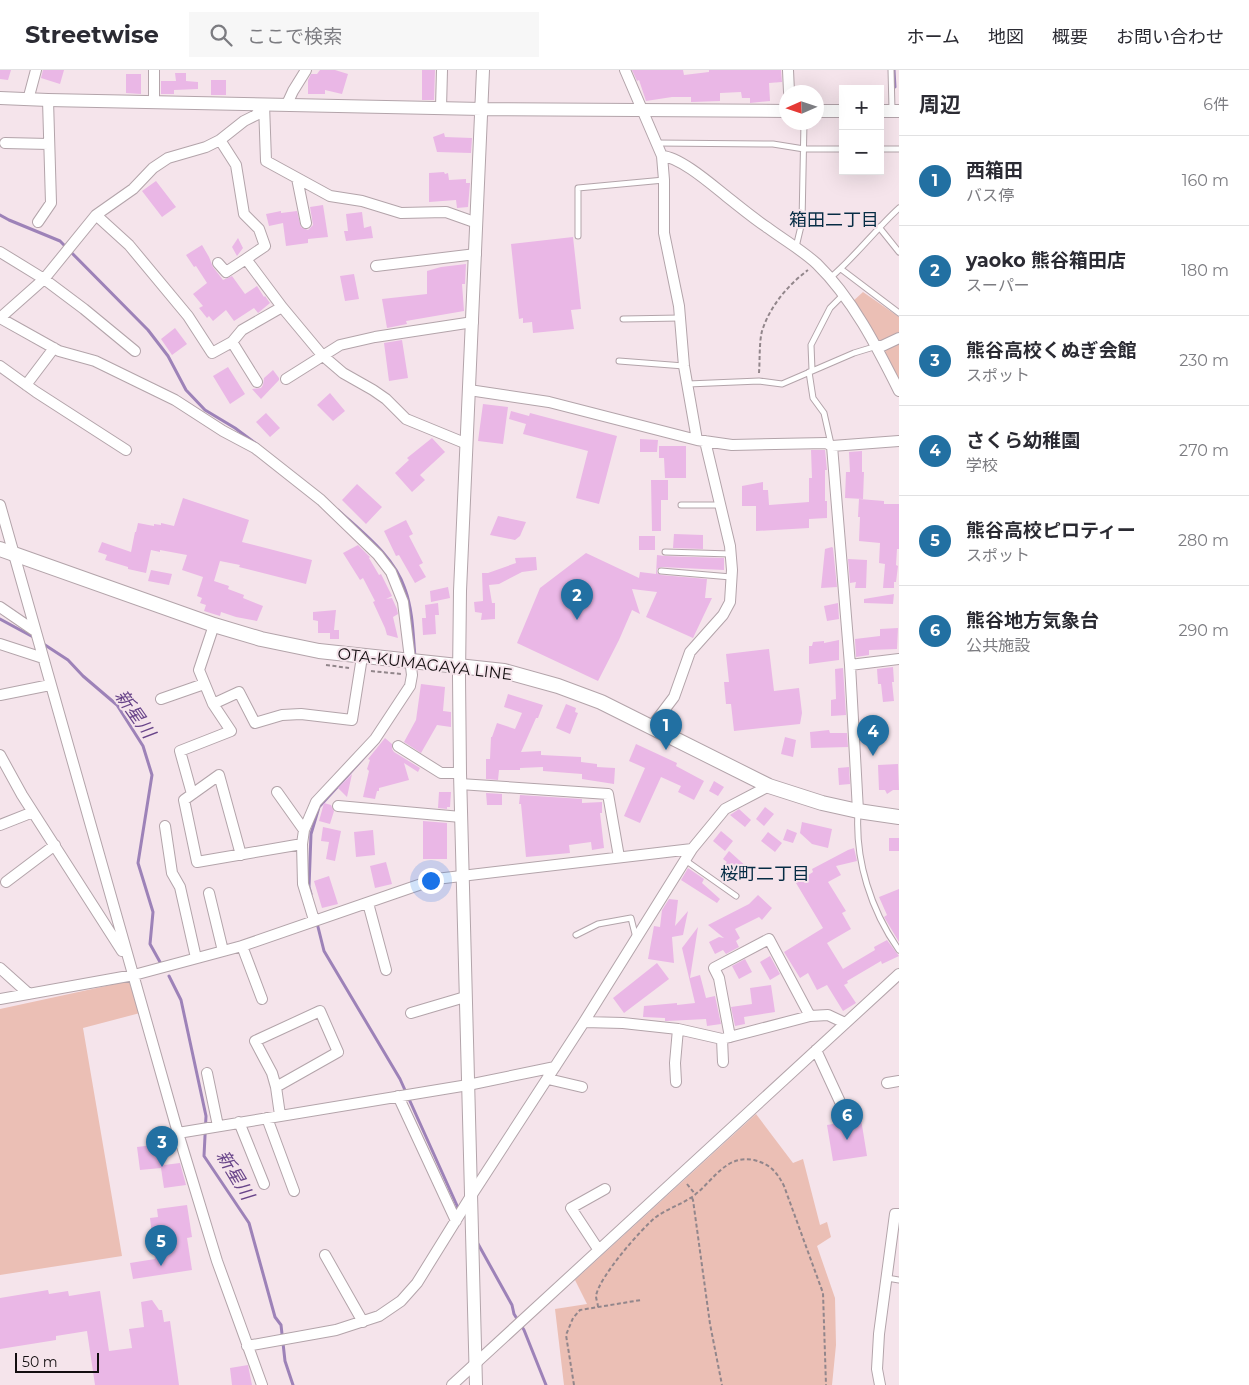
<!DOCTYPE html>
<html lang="ja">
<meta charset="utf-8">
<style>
body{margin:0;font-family:Montserrat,"Noto Sans JP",sans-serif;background:#f7f7f7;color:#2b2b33}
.controls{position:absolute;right:15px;top:15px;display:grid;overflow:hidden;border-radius:0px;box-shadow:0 5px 20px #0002}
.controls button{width:45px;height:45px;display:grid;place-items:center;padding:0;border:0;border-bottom:1px solid #e1e1e2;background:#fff;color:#2b2b33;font:25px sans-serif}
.compass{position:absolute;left:779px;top:15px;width:45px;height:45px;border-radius:50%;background:#fff;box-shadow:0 5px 20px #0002;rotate:267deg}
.scale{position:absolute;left:15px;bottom:12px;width:84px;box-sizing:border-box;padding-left:5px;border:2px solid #130e10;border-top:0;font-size:14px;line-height:18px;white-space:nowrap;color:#130e10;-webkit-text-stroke:4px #f5e4eb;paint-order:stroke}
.you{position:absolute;left:430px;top:810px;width:18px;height:18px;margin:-12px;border:4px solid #fff;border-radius:50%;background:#1a73e8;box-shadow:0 0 0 8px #1a73e833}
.badge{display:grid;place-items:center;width:32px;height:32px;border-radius:50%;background:#2270a2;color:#fff;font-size:16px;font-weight:700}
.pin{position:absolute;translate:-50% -41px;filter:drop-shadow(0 1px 2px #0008)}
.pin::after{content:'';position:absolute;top:26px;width:18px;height:15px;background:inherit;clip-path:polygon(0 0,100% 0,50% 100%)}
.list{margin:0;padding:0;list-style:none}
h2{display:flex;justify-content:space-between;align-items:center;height:65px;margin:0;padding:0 20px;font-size:21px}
h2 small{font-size:16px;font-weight:400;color:#7c7c81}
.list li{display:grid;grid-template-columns:32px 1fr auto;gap:15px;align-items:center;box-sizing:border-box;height:90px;padding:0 20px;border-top:1px solid #e1e1e2}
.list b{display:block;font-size:19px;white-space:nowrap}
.list p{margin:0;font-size:16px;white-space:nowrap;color:#7c7c81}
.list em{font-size:16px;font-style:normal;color:#7c7c81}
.icon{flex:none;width:28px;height:28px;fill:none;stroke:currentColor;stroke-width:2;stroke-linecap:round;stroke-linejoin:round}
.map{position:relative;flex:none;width:899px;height:1315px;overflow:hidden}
header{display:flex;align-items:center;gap:30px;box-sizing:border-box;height:70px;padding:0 25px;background:#fff;border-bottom:1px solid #e1e1e2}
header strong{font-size:24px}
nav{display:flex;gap:28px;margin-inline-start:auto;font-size:18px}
.search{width:350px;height:45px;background:#f7f7f7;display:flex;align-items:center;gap:12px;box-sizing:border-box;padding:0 18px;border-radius:0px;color:#7c7c81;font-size:19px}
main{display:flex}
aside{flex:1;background:#fff}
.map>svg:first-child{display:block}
.green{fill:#ebbfb5}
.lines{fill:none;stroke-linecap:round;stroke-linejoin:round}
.stream{stroke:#9d82b8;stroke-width:3}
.building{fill:#eab7e6}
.service-casing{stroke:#b3a4aa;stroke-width:7}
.minor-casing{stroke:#b3a4aa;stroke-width:12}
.tertiary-casing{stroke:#b3a4aa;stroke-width:14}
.secondary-casing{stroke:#b3a4aa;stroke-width:16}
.path{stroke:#92868b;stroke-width:2;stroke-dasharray:4 2.5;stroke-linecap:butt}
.service{stroke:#fff;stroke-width:5}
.minor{stroke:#fff;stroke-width:10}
.tertiary{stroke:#fff;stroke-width:12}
.secondary{stroke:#fff;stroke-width:14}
.labels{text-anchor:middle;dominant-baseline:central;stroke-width:4;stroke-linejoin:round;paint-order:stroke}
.street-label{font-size:16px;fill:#130e10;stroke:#f5e4eb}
.neighbourhood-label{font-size:18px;fill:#062c44;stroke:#f5e4eb}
.water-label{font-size:18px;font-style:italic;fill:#684489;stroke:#f5e4eb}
</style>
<header>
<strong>Streetwise</strong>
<div class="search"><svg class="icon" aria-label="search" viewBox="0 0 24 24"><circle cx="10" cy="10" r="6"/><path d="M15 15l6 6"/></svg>ここで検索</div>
<nav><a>ホーム</a><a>地図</a><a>概要</a><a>お問い合わせ</a></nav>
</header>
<main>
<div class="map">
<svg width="899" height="1315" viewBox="0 0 899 1315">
<rect width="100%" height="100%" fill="#f5e4eb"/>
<path class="green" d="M863,222L899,247V262L882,271H879L851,233Z
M899,271V311L885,283L886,277Z
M129,911L140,943L83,958L122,1186L0,1205V939Z
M756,1044L793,1093L803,1089L820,1155L827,1152L831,1167L817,1176L835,1228L836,1275L832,1315H564L555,1239L587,1234L575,1210Z"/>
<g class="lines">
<path class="stream" d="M894,0L895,17
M0,145L9,150L60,171L148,260L168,286L186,320L205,340L235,358L258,375
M338,440C363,463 394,486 405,519C413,541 413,565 415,587
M0,549L35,568
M42,573L68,590L83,606L117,635L143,676L152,705L138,793L153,842L150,874L160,892
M311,824L309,817L311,764L319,737L378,672
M317,853L324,881L400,1009L459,1140
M169,906L181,930L206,1046L204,1086L249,1153L275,1247L281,1255L285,1291L293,1315
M477,1172L512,1235L514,1244L524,1260L546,1315"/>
</g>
<path class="building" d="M0,0H11L8,10L0,9Z
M43,0H64L60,14L41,8Z
M320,0H335L348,4L342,24L325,20V24H308V10L311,4H317Z
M422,0H435L434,30H422Z
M632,0H683L684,5L709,2V0H781L782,12L769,13L770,31L750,33V28H742L741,22L720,23V31L691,32V27H672L646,31L639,10L637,11Z
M175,3H186V11L198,12V19L174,20V24H161V11H176Z
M126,4H141V24L126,23Z
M211,10H226V25H211Z
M444,63L445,67L472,68L471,83L437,82L433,67Z
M444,102L445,104L448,103L449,110L466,109V113H470L468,137L457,138L456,130L429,132V103Z
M156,111L176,137L162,147L142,121Z
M323,135L328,167L308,169V173L286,176L283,153L269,156L266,144L281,141V143L297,141L301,157L308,160L313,155L310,137Z
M362,142L364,158L371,156L373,168L346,171L344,161H348L346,144Z
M573,167L581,239L571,240L574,259L533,263L532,252L523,253V248L519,249L511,174Z
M238,168L243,178L237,186L232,177Z
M202,175L209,187L213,197L223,210L232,206L245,224L257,216L264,227L265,226L270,233L258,243L254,238L234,251L226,240L213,251L209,246L207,248L199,238L203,236L193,224L207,213L196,196L194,197L186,185Z
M466,194L465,214H462L464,241L406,251L407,254L387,258L382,229L427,224V201L441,197Z
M354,204L359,229L345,231L340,206Z
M175,258L187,274L172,285L161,269Z
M402,270L408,308L389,311L384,273Z
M228,297L245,324L230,334L213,306Z
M273,300L279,308V310L261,329L252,319L261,318L263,315L264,308Z
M330,323L345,341L333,351L317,335Z
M483,334L508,337L503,374L478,371Z
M511,341L529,346L530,343L617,366L599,434L576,428L588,381L523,364L526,354L509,349Z
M266,343L280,358L270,367L256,352Z
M432,368L445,382L420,405L425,410L412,422L395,403L409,390L407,388Z
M640,369L658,370L657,382H640Z
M659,376H686V408H665L664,388H659Z
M811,380H825L827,400H825V431H827V448L809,449V458L756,461V436H742V416L763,412V420H768L769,435L809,432V408H812Z
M862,381V402H864L863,429L845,428L846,402H850L849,382Z
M651,410H668V430H661V461H652Z
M357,414L382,437L366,454L342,430Z
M183,428L249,450L242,472L312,490L306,514L239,497L240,495L220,491L214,511L229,516L228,519L244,525L243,528L263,536L257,551L236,547L221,542L220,546L204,541L206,535L200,533L202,528L197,526L203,507L182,500L187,485L160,480V482L151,480L146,503L128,499V497L105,490L107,485L98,482L102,472L131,482L135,462H136L138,453L154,456V454L161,455V453L174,456Z
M859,429L884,431V434H899V479H897L896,495L898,496L896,512H894V518H883L885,494L879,493L880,473L859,471L860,447H858Z
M498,446L526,452L520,466L515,470L490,465Z
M406,450L413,464L409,466L423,493L419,495L426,507L415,513L399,485L396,486L384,461Z
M674,464L703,465V479L673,478Z
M639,466H655V480H639Z
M358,475L370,487L369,488L379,505L381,504L392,526L386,529L392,528L397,539L398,544L393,547L398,568L387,565L385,558L373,532L375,531L363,508L360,510L343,483Z
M832,477L833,478L837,517L821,518L825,479Z
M586,483L639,508L640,502L656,504L657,485L665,486L724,488V500L661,497L657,499V503L661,505L707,509L705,528H712L693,568L646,547L657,522L632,519L640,544L632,540L619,570L598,611L517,573L540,518Z
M536,487L537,500L522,502L499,514L489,515L492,533H495V549L481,550L482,543L475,542L474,532L483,531L482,503H488L516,493L515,488Z
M848,489L867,490L866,518H855L856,512L850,513Z
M151,500L172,504L169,515L148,511Z
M448,517L450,528L431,532L430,521Z
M894,524L893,534L864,533V529Z
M438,533L439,545H435L436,564L423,565L422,548H426L425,535Z
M838,533L839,549L827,551L824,536Z
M336,540L334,560H339V569H330V563H318V551L313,550V542Z
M898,558L897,579L869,580V585L856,587L855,569L880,566V559Z
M839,570V590L809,594V576H812L813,572L824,571V573Z
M769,579L774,621L799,618L802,643L800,654L734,661L731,634H726L724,612H729L726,584Z
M893,597L894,612H892L894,631L883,632L881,614H878L877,599Z
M843,598L846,645L831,646V630L836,629L835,599Z
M421,614L445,617L443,641L451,642V657L437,655L421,683L404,672L416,650Z
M508,624L543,635L538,648H536L521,682L541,681V685L581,687V692L597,694V697L615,698L614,714L582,709V704L543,701V697L520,698V700H499L498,710L486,709V689H490L491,667H492L497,653L515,659L522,643L504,637Z
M566,634L576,638L575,642L578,643L570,664L556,658Z
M829,660L830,663H847L848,677L811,678L810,662Z
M785,667L796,670L793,687L781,684Z
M385,668L392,674V679L394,682L420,698L418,702L404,693L409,710L379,718V721H377L375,729L363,727L369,701L367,699L370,690L368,689Z
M636,674L677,693L676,696L704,711L694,730L678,722L681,716L661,707L640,753L624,746L645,698L629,691Z
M898,694L899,720H893L887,724L885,720H879L878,695Z
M849,697L850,714L839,715L838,698Z
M352,704L347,727L338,718Z
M714,711L724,717L718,726L709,721Z
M439,722H451L450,737H447V739L438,738Z
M486,723L502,724V735H487Z
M520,725L582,729V733L602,732V743H600L604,778L592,780L591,772L569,775L570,783L526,787L521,734H519Z
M324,733L331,735L334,741L330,754L319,751Z
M765,737L774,744L764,756L756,749Z
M739,739L751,750L745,757L730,745Z
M423,751L447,753V789H423Z
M802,752L832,759L828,778L812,774L800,763Z
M323,757L341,761L335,791L326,789L329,772L321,771Z
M787,759L797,763L793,773L783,770Z
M373,760L375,785L356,787L354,762Z
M721,761L733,771L725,781L713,771Z
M768,762L782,773L775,782L761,771Z
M889,768H899V781H889Z
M854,778L857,791L836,796L841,805L828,812L846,841L842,843L851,859L827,873L843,899L875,880L874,877L887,870L899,886L882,894L881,891L847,911L848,913L844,915L856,933L843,941L827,915L817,920L808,903L800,908L784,882L823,858L796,813L813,802L812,799L848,780Z
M729,781L749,799L740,811L731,804L734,800L725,794L727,792L723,789Z
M386,792L392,814L375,818L370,796Z
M688,798L704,809L702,813L720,829L717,833L681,810Z
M329,806L338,834L322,838L314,811Z
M899,819V872L884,847L887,845L879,827Z
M758,825L772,838L762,850L759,847L735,859L740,868L736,871L739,877L726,884L723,880L715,884L709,872L719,867L724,868L708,855L749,834Z
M669,829L678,830L675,856L688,841L683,865L672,867L674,893L648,889L654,856L660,857L662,840Z
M698,857L690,908L700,905L706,928L715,926L721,954L707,956L706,949L667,951H665V948L643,947L644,936L677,933V935L695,933L682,878Z
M770,886L780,904L770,910L760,892Z
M745,889L752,902L739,909L732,896Z
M657,893L669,909L624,943L613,928Z
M771,915L775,942L744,947L745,954L735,956L731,937L752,934L750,918Z
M861,1049L867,1086L833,1091L827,1055Z
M161,1074L164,1095L180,1093L186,1115L164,1118L161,1098L140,1100L137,1077Z
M187,1135L192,1167L187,1168L192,1200L133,1209L130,1193L155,1189L150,1148L158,1147L157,1139Z
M48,1220L49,1224L68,1221L69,1226L100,1221L109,1281L132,1278L129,1259L144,1257L141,1232L152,1230L159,1240H162L164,1252L170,1251L179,1315H95L87,1261L56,1266V1270L0,1279V1228Z
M248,1295L252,1315H232L230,1298Z"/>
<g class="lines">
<g class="service-casing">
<path id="service" d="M891,0L892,39
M657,73L773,74L804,79H843
M880,79H899
M879,157L899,182
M578,166V118L664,110
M796,177L802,152L804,52
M841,199L899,243
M830,208C855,187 875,160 899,138
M623,249L680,248
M619,291L684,296
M812,300L811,275L830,238L843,225
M809,302L813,328L824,343L831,374
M688,314L759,311L782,314L854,283L877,276
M681,435H720
M665,482L731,484
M661,501L731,507
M858,742C855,790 871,841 899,880
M685,790L736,826
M576,865L598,854L631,848L636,868
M887,1208L899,1210"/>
</g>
<g class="minor-casing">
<path id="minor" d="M625,0L662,86L664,110V163L679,236L684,296L697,370
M788,0L789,22
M28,30L36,0
M154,32V0
M264,34L266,91L330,126L362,131L401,143L446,142L477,153
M287,34L293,21L306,0
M441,38L442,0
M5,73L49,74
M662,86C680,87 711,114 726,126C740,137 753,148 768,158C784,170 802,180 817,194C852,228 877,277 899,321
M297,108L306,153
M96,145L129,175L188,246L212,283L232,272L242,260L282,237L246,189L265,176L259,159L244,144L236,95L220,70
M38,152L51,133L48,30
M0,182L44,209L84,239L135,281
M218,193L226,202L246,189
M376,196L476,184
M282,237L322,285L343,303L373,320L386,329L406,349L467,374
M0,248L59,281L95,291L175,330L223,361L255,378L321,430L378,485L391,502L403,532L412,605L410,616L375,669L316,732L304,760L302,774L303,814L314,850
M0,248L44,209L96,145L133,119L153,98L168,88L206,77L220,70L244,51L256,45L264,34
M232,272L257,312
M877,276H882L899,268
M0,296L36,322L126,380
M286,309L340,275L375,267L473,252
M26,315L54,278
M469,320L549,332L697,370L732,375L826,373L832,376L899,371
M832,376L850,595L858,741
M0,435L178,1063L217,1191L262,1315
M0,537L35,561
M0,574L43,588
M850,595L899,589
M0,625L50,615
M161,629L204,614
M213,634L239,622L255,653L282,645L301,644L352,650L362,587
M652,656L674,627L690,582L723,545L730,532L732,500L730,476L705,371
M398,676L441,703H460
M0,685L22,725L122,881
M460,714L608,724L619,787
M277,722L304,760
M192,724L180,681L231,661L213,634L199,600L214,555
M338,736L461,747
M0,755L33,742
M165,756L172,803L180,817L196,888
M241,785L219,705L184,730L197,792L302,774
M6,812L55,775
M209,823L223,881
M368,833L386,900
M242,876L262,929
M0,898L29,924
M0,929L134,905L242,876L436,809L692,779
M411,943L465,927
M584,952L623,953L678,959L722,969L810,946L828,945L845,953
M730,967L719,908L714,898L769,869L810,946
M722,969L723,992
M816,980L841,1034
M207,1003L218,1056
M548,1009L582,1017
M676,1012L675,993L678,959
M887,1013L899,1011
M276,1017L338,982L320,941L255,971L272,1003L276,1017L280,1045
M398,1026L456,1151
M267,1048L294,1121
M239,1052L264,1114
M178,1063L468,1015L555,997
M598,1179L571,1138L605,1119
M325,1185L363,1252
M247,1276L336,1260L379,1246L401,1231L417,1213L471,1126L584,952L692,779L725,739L769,716
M452,1315L899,904
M880,1315L877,1299L879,1264L895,1144H899"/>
</g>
<g class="tertiary-casing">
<path id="tertiary" d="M0,28L48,30L482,39L786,41
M816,41H843
M880,41H899
M476,1315L460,703L459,607L460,521L483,0"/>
</g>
<g class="secondary-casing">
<path id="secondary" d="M0,479L214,555L261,569L319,581L504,601L558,616L601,632L769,716L822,733L858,741L899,747"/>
</g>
<path class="path" d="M759,303C760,290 759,273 762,261C770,236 788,215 808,200
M326,595L349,598
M371,601L401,604
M687,1114L695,1124
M692,1128L693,1130L710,1254L722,1315
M598,1237C598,1234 596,1229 596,1226C599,1207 641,1159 656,1147C667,1139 680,1135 692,1127C713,1112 725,1084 754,1090C770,1094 777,1102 784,1116L823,1223L826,1315
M574,1315L566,1265L573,1248L580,1240L641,1230"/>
<use href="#service" class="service"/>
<use href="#minor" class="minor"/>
<use href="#tertiary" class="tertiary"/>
<use href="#secondary" class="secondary"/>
</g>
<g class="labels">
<g class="street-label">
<text transform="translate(425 594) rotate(7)">OTA-KUMAGAYA LINE</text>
</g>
<g class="neighbourhood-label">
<text x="834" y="150">箱田二丁目</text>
<text x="765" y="804">桜町二丁目</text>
</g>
<g class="water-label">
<text transform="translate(135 644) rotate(55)">新星川</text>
<text transform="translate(235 1105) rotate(59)">新星川</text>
</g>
</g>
</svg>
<div class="controls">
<button>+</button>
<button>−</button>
</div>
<svg class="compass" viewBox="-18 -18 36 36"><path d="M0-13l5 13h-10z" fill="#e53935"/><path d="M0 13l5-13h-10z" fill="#7c7c81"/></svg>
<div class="scale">50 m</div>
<div class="you"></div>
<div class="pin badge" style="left:666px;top:680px">1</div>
<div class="pin badge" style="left:577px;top:550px">2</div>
<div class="pin badge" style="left:162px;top:1097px">3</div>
<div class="pin badge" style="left:873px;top:686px">4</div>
<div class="pin badge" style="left:161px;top:1196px">5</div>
<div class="pin badge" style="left:847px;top:1070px">6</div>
</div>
<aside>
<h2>周辺<small>6件</small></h2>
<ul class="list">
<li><span class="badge">1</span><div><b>西箱田</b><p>バス停</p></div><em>160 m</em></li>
<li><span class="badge">2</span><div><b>yaoko 熊谷箱田店</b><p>スーパー</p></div><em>180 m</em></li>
<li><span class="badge">3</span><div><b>熊谷高校くぬぎ会館</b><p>スポット</p></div><em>230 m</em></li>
<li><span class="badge">4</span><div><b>さくら幼稚園</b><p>学校</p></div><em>270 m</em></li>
<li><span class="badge">5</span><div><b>熊谷高校ピロティー</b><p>スポット</p></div><em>280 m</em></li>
<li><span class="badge">6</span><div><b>熊谷地方気象台</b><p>公共施設</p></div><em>290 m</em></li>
</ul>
</aside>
</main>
